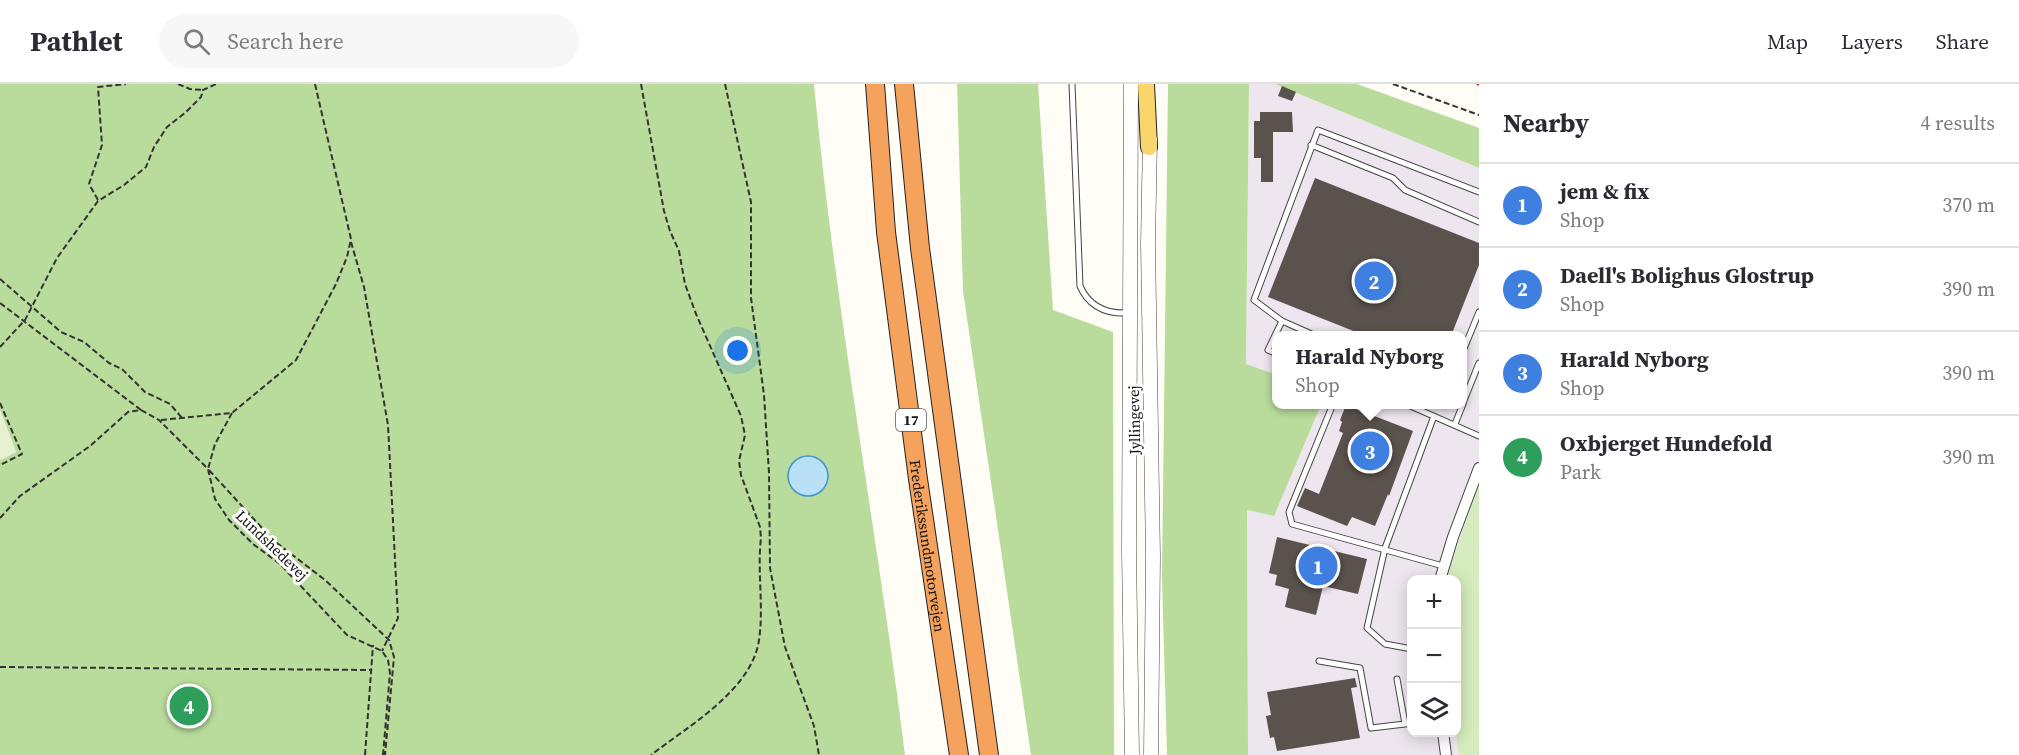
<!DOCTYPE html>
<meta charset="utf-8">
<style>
body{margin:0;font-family:"Source Serif 4",serif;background:#f7f7f7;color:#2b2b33}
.controls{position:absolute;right:18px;bottom:18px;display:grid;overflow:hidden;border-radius:12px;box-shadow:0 3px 15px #0003}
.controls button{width:54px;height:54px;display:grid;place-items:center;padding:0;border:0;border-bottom:2px solid #e1e1e2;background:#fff;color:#2b2b33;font:30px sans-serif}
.you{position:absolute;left:738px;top:267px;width:21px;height:21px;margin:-15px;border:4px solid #fff;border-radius:50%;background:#1a73e8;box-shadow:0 0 0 9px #1a73e833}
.badge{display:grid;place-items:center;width:39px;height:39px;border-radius:50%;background:#c4262e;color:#fff;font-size:20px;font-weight:700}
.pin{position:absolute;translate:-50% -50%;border:3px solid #fff;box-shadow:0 2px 6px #0006}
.popup{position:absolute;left:1272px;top:247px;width:195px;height:78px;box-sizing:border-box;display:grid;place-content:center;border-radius:12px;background:#fff;filter:drop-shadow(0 2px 4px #0005);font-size:20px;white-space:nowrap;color:#7c7c81}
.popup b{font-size:22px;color:#2b2b33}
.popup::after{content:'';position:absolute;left:50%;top:100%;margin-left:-12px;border:12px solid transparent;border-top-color:#fff}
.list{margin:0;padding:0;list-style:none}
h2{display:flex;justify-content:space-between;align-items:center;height:78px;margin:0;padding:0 24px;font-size:26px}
h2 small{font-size:20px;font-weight:400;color:#7c7c81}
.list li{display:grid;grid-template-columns:39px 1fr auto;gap:18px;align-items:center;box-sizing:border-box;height:84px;padding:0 24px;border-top:2px solid #e1e1e2}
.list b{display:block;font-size:22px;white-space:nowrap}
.list p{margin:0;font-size:20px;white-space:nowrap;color:#7c7c81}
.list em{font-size:20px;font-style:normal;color:#7c7c81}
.icon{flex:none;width:33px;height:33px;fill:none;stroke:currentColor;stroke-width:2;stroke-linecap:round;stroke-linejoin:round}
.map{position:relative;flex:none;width:1479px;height:671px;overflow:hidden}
header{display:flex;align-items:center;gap:36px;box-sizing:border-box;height:84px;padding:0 30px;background:#fff;border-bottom:2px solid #e1e1e2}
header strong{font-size:28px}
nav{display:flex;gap:33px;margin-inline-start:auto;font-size:21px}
.search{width:420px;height:54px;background:#f7f7f7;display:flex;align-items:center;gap:15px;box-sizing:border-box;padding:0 21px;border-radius:33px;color:#7c7c81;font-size:22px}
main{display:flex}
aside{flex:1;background:#fff}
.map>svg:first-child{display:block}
.industrial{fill:#eee6ef;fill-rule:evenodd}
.green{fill:#d5ebbd}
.forest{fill:#b9dc9c}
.pitch{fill:#e6f2cf}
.water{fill:#b9e0f7;stroke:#3f96cf;stroke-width:1.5}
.building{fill:#5a524d}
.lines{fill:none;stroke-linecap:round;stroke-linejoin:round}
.service-casing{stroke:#444;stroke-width:7}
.minor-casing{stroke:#444;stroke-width:12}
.tertiary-casing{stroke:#444;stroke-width:15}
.primary-casing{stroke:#222;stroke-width:18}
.motorway-casing{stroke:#222;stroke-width:20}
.path{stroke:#333;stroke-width:2;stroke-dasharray:6 3;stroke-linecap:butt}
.service{stroke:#fff;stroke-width:5}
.minor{stroke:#fff;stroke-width:10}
.tertiary{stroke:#fff;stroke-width:14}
.primary{stroke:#f9d66b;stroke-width:16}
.motorway{stroke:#f5a25d;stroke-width:18}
.tram{stroke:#c4262e;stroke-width:1.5}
.labels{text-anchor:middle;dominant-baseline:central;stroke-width:6;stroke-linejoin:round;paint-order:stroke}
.shield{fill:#fff;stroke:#585858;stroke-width:1.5}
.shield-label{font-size:14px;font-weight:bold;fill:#111}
.street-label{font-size:15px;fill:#111;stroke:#fff}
</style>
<header>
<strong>Pathlet</strong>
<div class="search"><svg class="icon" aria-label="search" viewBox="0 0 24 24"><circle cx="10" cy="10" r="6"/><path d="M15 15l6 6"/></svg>Search here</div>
<nav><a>Map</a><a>Layers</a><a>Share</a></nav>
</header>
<main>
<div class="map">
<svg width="1479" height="671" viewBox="0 0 1479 671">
<rect width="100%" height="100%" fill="#fffdf5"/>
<path class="industrial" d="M1249,0H1275L1295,7L1479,84V671H1248L1247,426L1274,431L1321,321L1463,320V252H1277V291L1246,281ZM1412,496H1456V648H1412Z"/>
<path class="green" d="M1479,401V671H1459L1456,649V496L1446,495Z"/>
<path class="forest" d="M0,0H814C835,225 877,447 905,671H0V376L16,368L0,326Z
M957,0H1038L1053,226L1113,248L1114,671H1031L963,207Z
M1168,0H1249L1246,280L1277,291V320L1321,321L1274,432L1247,426L1248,671H1167L1162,494Z
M1275,0H1357L1479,44V84Z"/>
<path class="pitch" d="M0,326L16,368L0,376Z"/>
<path class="water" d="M788 392a20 20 0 1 1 40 0a20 20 0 1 1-40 0Z"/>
<path class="building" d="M1282,2L1296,8L1292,17L1278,12Z
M1260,28H1292L1293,48H1273V98H1261V74H1254V37H1260Z
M1315,94L1479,159V181L1451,252H1366L1268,213Z
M1346,321L1413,347L1389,412L1388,410L1375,442L1352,433L1347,442L1297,422L1305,404L1319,410L1343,349L1339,347L1342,338L1340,336Z
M1277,453L1367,475L1358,510L1323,502L1316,531L1285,523L1289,505L1275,501L1277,491L1269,489Z
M1355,594L1357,603L1351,604L1360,654L1277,667L1274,653L1270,654L1266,632L1271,631L1267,608Z"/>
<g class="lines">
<g class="service-casing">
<path id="service" d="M1072,0L1080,202C1089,223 1106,230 1128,229
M1311,61L1393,94L1405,106L1479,138
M1282,237L1254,216L1318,46L1479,108
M1463,267L1479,228
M1277,270L1268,266L1282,237L1316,252
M1463,319L1479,279
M1333,320L1289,428L1292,440L1443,482
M1406,320L1479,352
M1455,340L1463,320
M1412,565L1385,560L1367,544L1385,464L1434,332
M1319,577L1360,584L1371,644L1405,640
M1397,595L1405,640L1412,639"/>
</g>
<g class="minor-casing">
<path id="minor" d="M1440,496L1453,453L1479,384
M1443,648L1446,671"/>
</g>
<g class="tertiary-casing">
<path id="tertiary" d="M1131,0L1129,467L1132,671
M1150,55L1148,160L1153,473L1151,671"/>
</g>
<g class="primary-casing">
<path id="primary" d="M1146,0L1149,63"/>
</g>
<g class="motorway-casing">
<g id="motorway">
<path id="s1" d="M875,0L886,148L918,395L959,671"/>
<path d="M904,0L920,164L989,671"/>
</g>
</g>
<path class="path" d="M178,0L190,5L203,6
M641,0L664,127L670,147L679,167L685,200L696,230L741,332L745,351L739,377L741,391L760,443L761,454C757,487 764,522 759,556C752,606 687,643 651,671
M725,0L751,118V214L764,311L769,389L770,484L785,563L814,642L819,671
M1393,0L1479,31
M98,116L89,100L102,61L98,3L126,0
M351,158L364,203L388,341L398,534L382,567
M0,195L61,248L84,258L109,279L122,285L145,308L170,320L182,334
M0,219L141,326
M0,263L25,236L57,174L98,117L124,101L146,83L154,63L167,43L186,28L201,13L203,6L216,0
M0,319L22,370L0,381
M232,329L215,360L208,385L273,456L325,496L389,556L394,573L385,671
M161,336L232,329L296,276L336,200L347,173L351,155L315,0
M0,434L20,412L90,362L128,328L141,326L159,336L208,385L215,415L229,436L253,460L280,480L347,551L382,567L388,576L390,589L383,671
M0,583L371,586
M365,671L373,561"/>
<use href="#service" class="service"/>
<use href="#minor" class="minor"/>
<use href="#tertiary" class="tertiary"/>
<use href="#primary" class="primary"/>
<use href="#motorway" class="motorway"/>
<path class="tram" d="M1477,0L1479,1"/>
</g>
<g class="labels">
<rect class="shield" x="896" y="325" width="30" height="22" rx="4.5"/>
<g class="shield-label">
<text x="911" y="336">17</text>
</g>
<g class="street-label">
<text transform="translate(1134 336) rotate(-91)">Jyllingevej</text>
<text transform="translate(272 461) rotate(44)">Lundshedevej</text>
<text stroke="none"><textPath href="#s1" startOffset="465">Frederikssundmotorvejen</textPath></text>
</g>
</g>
</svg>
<div class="controls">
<button>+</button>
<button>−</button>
<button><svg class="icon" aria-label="layers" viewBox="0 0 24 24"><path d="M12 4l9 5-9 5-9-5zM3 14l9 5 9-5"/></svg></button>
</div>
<div class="you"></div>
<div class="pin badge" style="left:1318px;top:482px;background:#3f7fe0">1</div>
<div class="pin badge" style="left:1374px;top:197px;background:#3f7fe0">2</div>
<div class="pin badge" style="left:1370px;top:367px;background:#3f7fe0">3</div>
<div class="popup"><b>Harald Nyborg</b>Shop</div>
<div class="pin badge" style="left:189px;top:622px;background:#2e9e5b">4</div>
</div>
<aside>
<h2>Nearby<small>4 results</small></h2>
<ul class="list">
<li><span class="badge" style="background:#3f7fe0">1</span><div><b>jem &amp; fix</b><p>Shop</p></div><em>370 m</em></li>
<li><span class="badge" style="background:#3f7fe0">2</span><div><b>Daell's Bolighus Glostrup</b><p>Shop</p></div><em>390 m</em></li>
<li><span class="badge" style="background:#3f7fe0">3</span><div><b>Harald Nyborg</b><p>Shop</p></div><em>390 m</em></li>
<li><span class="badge" style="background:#2e9e5b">4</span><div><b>Oxbjerget Hundefold</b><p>Park</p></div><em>390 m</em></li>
</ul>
</aside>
</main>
